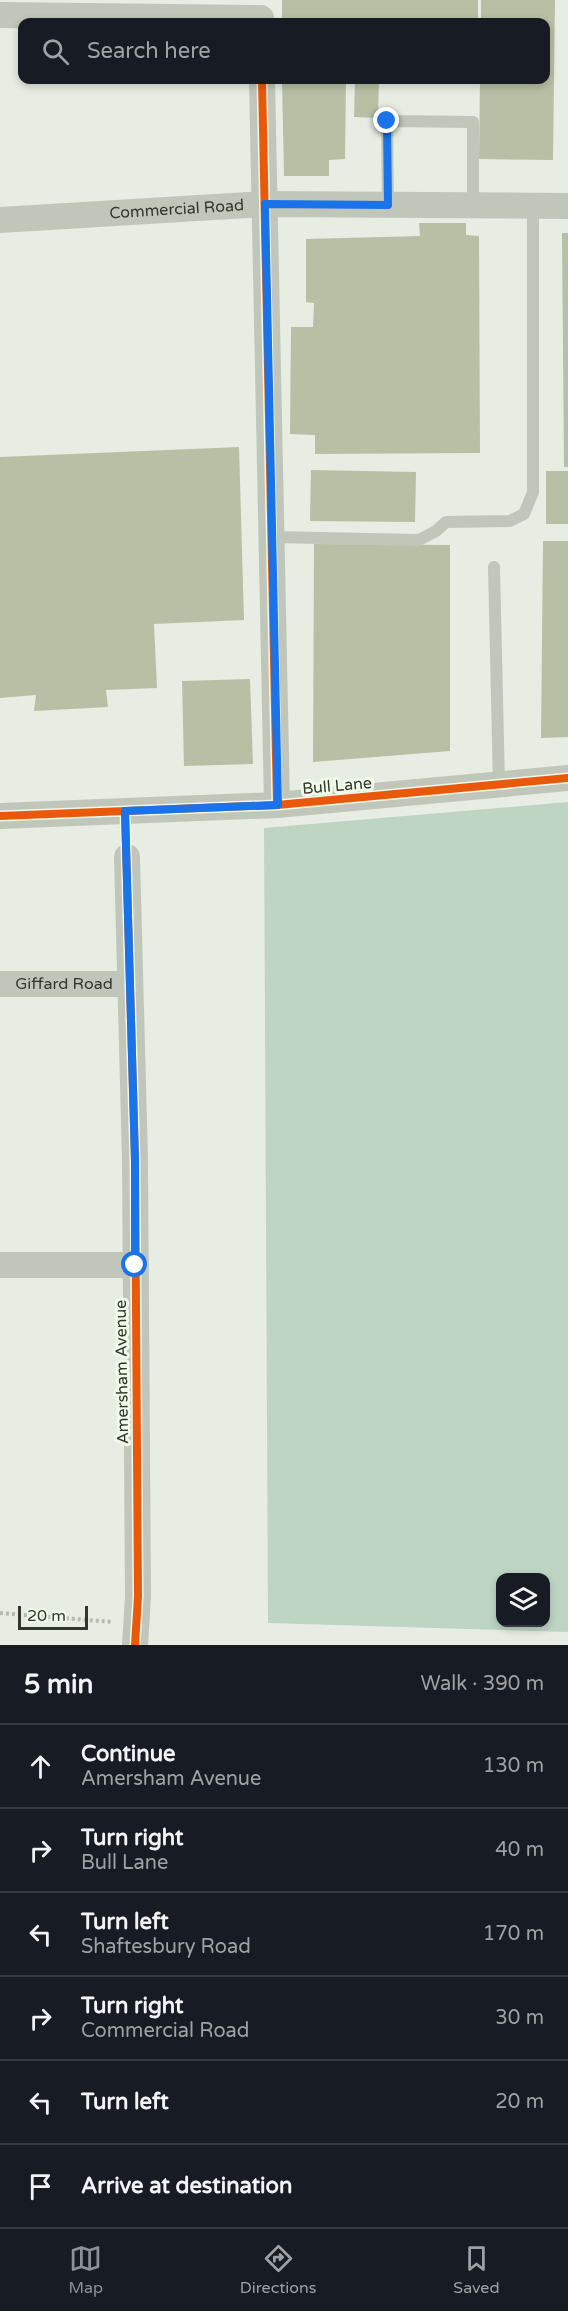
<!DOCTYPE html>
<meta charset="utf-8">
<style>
body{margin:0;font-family:"Varela Round",sans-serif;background:#242831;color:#f1f3f6}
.controls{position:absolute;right:18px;bottom:18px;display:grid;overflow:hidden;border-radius:12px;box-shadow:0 3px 9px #0003}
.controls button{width:54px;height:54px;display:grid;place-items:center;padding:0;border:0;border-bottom:2px solid #363941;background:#171b24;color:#f1f3f6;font:30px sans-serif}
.scale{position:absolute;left:18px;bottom:15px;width:70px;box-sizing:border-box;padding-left:6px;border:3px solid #323729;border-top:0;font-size:16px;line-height:21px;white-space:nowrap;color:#323729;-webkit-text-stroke:4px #f0faea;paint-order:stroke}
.stop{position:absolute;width:18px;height:18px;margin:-14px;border:4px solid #1a73e8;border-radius:50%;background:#fff}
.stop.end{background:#1a73e8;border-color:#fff;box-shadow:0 2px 6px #0008}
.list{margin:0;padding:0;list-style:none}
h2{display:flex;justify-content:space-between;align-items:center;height:78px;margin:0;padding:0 24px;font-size:26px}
h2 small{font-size:20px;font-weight:400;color:#9ea1a6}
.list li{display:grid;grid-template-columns:39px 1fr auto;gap:18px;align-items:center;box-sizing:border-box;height:84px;padding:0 24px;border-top:2px solid #363941}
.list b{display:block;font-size:22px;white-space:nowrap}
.list p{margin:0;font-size:20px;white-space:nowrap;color:#9ea1a6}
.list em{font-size:20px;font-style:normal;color:#9ea1a6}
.icon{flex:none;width:33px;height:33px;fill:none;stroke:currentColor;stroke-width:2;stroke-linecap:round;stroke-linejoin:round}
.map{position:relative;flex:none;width:568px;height:1645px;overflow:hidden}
.search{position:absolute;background:#171b24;box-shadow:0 3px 9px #0003;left:18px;right:18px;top:18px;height:66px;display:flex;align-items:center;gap:15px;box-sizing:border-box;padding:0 21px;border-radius:12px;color:#9ea1a6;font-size:22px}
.sheet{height:582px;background:#171b24}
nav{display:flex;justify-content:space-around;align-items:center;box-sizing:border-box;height:84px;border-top:2px solid #363941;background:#171b24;font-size:16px;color:#9ea1a6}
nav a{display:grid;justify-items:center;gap:3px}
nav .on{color:#8c9099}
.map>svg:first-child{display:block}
.green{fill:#bed5c4;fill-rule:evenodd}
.building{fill:#b7c0a4}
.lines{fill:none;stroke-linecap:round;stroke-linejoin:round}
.path{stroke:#b6bbb0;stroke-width:4;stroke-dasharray:3 3;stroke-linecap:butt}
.lane{stroke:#c1c6bb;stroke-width:12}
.street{stroke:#c1c6bb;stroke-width:26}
.cycleway-casing{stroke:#f0faea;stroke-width:11}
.cycleway{stroke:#e8590c;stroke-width:8}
.route{stroke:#1a73e8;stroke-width:8}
.labels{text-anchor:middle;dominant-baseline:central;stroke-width:6;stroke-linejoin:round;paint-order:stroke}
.street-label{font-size:16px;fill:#323729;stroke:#f0faea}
</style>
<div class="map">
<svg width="568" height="1645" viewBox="0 0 568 1645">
<rect width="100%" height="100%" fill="#e7ede2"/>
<path class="green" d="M568,802V1632L268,1623L264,828ZM500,1578H546V1622H500Z"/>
<path class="building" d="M282,0H478V22H282Z
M481,0H555L553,160L479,159L480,80H546V22H481Z
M282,80H346L345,159L329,160V176H284Z
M355,80H379L378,118L354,117Z
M419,223H466V235L479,236L480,453L315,454V435L290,434L291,327H313L314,303L306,302V239L420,236Z
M562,233H568V467H564Z
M239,447L244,620L154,624L157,688L106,690L108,707L34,711L36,695L0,698V457Z
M311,470L416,472L415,522L310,521Z
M546,471H568V524H546Z
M543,541H568V737L541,738Z
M314,544L450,545V751L313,762Z
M250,679L253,764L184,766L182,681Z"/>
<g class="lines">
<path class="path" d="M0,1613L113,1622"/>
<path class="lane" d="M388,205L387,121L473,122V205
M272,537L419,540L436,531L446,522L510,521L524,514L533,492V205
M494,567L499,785"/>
<g class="street">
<path d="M0,15L261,18"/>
<path d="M262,80L277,805"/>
<path id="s1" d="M0,220L265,204L568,206"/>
<path d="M0,816L277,805L568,778"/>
<path d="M127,857L135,1160L138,1597L135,1645"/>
<path id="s2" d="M0,984H129"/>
<path d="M0,1265H135"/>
</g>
<g class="cycleway-casing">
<path id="cycleway" d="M262,80L277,805
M125,811L135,1160L138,1597L135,1645
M0,816L277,805L568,778"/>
</g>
<use href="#cycleway" class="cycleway"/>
</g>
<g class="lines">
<path class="route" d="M135,1265V1160L125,811L278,805L265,204L388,205L387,121"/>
</g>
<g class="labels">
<g class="street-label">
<text stroke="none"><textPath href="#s1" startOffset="177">Commercial Road</textPath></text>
<text transform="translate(337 786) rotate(-5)">Bull Lane</text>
<text stroke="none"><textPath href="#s2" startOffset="64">Giffard Road</textPath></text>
<text transform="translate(122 1372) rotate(-91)">Amersham Avenue</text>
</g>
</g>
</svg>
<div class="controls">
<button><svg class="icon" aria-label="layers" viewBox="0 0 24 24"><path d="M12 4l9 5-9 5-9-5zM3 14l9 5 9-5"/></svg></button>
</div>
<div class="scale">20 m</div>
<div class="stop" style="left:135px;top:1265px"></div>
<div class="stop end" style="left:387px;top:121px"></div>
<div class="search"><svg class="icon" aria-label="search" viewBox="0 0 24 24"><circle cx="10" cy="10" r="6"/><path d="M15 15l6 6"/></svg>Search here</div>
</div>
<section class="sheet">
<h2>5 min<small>Walk · 390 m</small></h2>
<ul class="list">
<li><svg class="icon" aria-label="ahead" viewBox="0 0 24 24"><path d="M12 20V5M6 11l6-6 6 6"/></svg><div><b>Continue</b><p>Amersham Avenue</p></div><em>130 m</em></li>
<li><svg class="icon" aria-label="right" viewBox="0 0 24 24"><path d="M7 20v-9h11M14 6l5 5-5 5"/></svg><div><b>Turn right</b><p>Bull Lane</p></div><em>40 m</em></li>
<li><svg class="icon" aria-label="left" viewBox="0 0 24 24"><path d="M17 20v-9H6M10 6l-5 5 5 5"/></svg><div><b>Turn left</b><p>Shaftesbury Road</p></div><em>170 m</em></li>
<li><svg class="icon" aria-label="right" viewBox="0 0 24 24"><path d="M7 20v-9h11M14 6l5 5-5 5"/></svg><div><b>Turn right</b><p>Commercial Road</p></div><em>30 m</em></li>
<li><svg class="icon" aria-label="left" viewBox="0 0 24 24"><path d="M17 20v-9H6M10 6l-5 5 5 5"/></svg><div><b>Turn left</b></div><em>20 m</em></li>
<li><svg class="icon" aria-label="arrive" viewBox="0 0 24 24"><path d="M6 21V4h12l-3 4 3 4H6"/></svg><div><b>Arrive at destination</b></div></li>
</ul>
</section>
<nav>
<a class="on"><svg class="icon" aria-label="map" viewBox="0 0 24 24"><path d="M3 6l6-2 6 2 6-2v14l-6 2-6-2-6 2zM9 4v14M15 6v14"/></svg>Map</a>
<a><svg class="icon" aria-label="directions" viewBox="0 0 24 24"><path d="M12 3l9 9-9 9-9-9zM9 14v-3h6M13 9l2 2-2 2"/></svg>Directions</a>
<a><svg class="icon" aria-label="saved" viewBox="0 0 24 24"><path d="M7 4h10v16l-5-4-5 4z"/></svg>Saved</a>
</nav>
